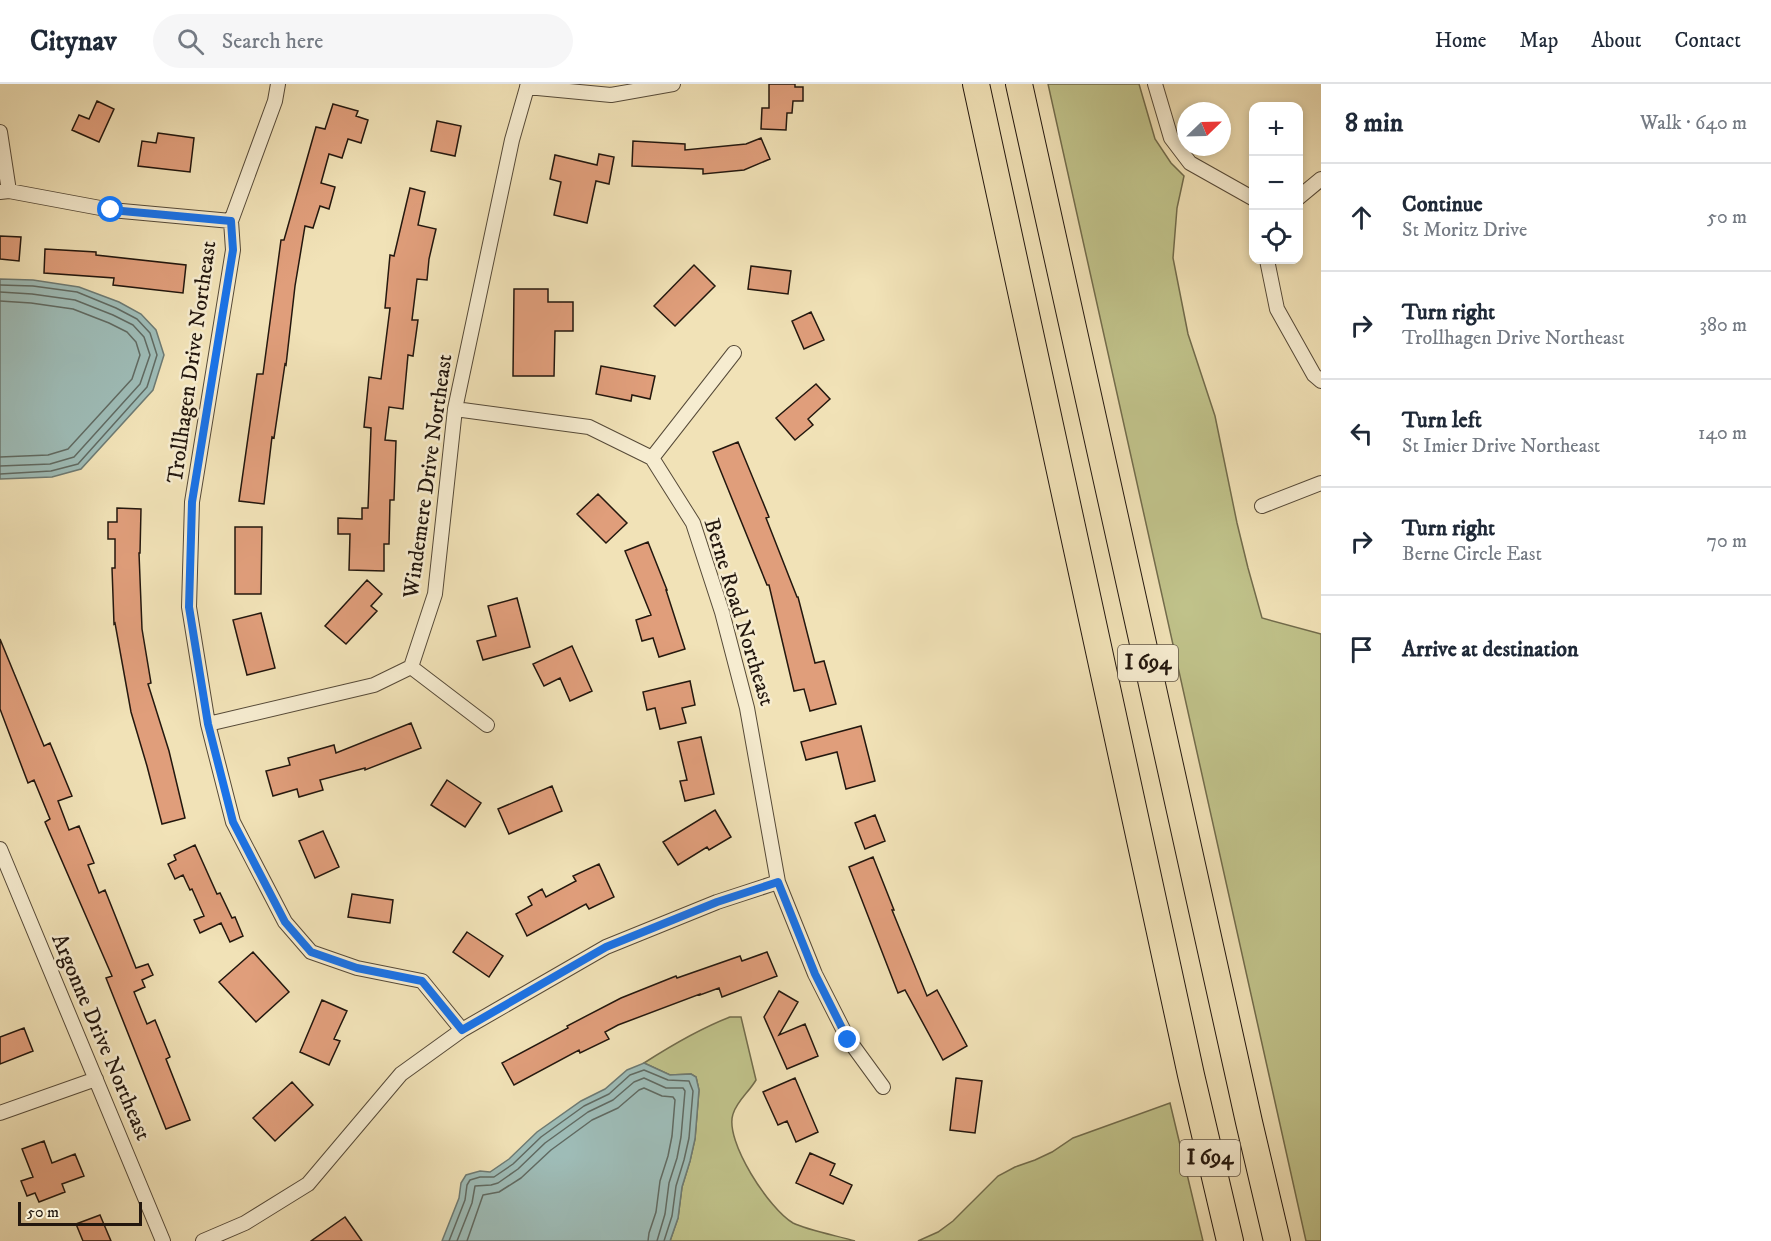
<!DOCTYPE html>
<meta charset="utf-8">
<style>
body{margin:0;font-family:"IM FELL DW Pica",serif;background:#f6f6f7;color:#1f2937}
.controls{position:absolute;right:18px;top:18px;display:grid;overflow:hidden;border-radius:12px;box-shadow:0 3px 9px #0003}
.controls button{width:54px;height:54px;display:grid;place-items:center;padding:0;border:0;border-bottom:2px solid #e0e1e3;background:#fff;color:#1f2937;font:30px sans-serif}
.compass{position:absolute;left:1177px;top:18px;width:54px;height:54px;border-radius:50%;background:#fff;box-shadow:0 3px 9px #0003;rotate:67deg}
.scale{position:absolute;left:18px;bottom:15px;width:124px;box-sizing:border-box;padding-left:6px;border:3px solid #23170e;border-top:0;font-size:16px;line-height:21px;white-space:nowrap;color:#23170e;-webkit-text-stroke:4px #f6ecd0;paint-order:stroke}
.stop{position:absolute;width:18px;height:18px;margin:-14px;border:4px solid #1a73e8;border-radius:50%;background:#fff}
.stop.end{background:#1a73e8;border-color:#fff;box-shadow:0 2px 6px #0008}
.list{margin:0;padding:0;list-style:none}
h2{display:flex;justify-content:space-between;align-items:center;height:78px;margin:0;padding:0 24px;font-size:26px}
h2 small{font-size:20px;font-weight:400;color:#747a83}
.list li{display:grid;grid-template-columns:39px 1fr auto;gap:18px;align-items:center;box-sizing:border-box;height:108px;padding:0 24px;border-top:2px solid #e0e1e3}
.list b{display:block;font-size:22px;white-space:nowrap}
.list p{margin:0;font-size:20px;white-space:nowrap;color:#747a83}
.list em{font-size:20px;font-style:normal;color:#747a83}
.icon{flex:none;width:33px;height:33px;fill:none;stroke:currentColor;stroke-width:2;stroke-linecap:round;stroke-linejoin:round}
.map{position:relative;flex:none;width:1321px;height:1157px;overflow:hidden}
header{display:flex;align-items:center;gap:36px;box-sizing:border-box;height:84px;padding:0 30px;background:#fff;border-bottom:2px solid #e0e1e3}
header strong{font-size:28px}
nav{display:flex;gap:33px;margin-inline-start:auto;font-size:21px}
.search{width:420px;height:54px;background:#f6f6f7;display:flex;align-items:center;gap:15px;box-sizing:border-box;padding:0 21px;border-radius:33px;color:#747a83;font-size:22px}
main{display:flex}
aside{flex:1;background:#fff}
.map>svg:first-child{display:block}
.green{fill:#c0c28a;stroke:#726c4c;stroke-width:1.5}
.water{fill:#9ebcb7;stroke:#6d7a73;stroke-width:1.5}
.lines{fill:none;stroke-linecap:round;stroke-linejoin:round}
.shore{stroke:#606a62;stroke-width:1.5}
.building{fill:#e09e7b;stroke:#23170e;stroke-width:1.5}
.street-casing{stroke:#564a38;stroke-width:16}
.highway-casing{stroke:#23170e;stroke-width:28}
.street{stroke:#f6ecd0;stroke-width:14}
.highway{stroke:#f1e2b7;stroke-width:26}
.route{stroke:#1a73e8;stroke-width:8}
.labels{text-anchor:middle;dominant-baseline:central;stroke-width:5;stroke-linejoin:round;paint-order:stroke}
.shield{fill:#f6ecd0;stroke:#625748;stroke-width:1.5}
.shield-label{font-size:21px;font-weight:bold;fill:#23170e}
.street-label{font-size:22px;fill:#23170e;stroke:#f6ecd0}
</style>
<header>
<strong>Citynav</strong>
<div class="search"><svg class="icon" aria-label="search" viewBox="0 0 24 24"><circle cx="10" cy="10" r="6"/><path d="M15 15l6 6"/></svg>Search here</div>
<nav><a>Home</a><a>Map</a><a>About</a><a>Contact</a></nav>
</header>
<main>
<div class="map">
<svg width="1321" height="1157" viewBox="0 0 1321 1157">
<rect width="100%" height="100%" fill="#f1e2b7"/>
<filter id="stains"><feTurbulence type="fractalNoise" baseFrequency=".00333" numOctaves="4"/><feColorMatrix values="0 0 0 0 .2 0 0 0 0 .09 0 0 0 0 .02 0 0 0 .5 -.17"/></filter>
<radialGradient id="worn" r=".72"><stop offset=".6" stop-color="#630" stop-opacity="0"/><stop offset="1" stop-color="#630" stop-opacity=".3"/></radialGradient>
<path class="green" d="M1048,0H1139L1155,55L1171,79L1184,92L1177,124L1173,174L1188,250L1215,332L1237,439L1248,484L1262,534L1321,550V1157H1306Z
M730,933H741L756,996C749,1008 737,1017 733,1030C724,1057 770,1126 793,1139C807,1146 838,1152 855,1157H670L678,1134L682,1103L690,1077L695,1055L699,1006L696,993L691,990L670,991L644,979C672,961 699,945 730,933Z
M1170,1019L1203,1157H918L938,1148L953,1137L998,1092L1015,1083L1035,1076L1052,1068L1073,1054Z"/>
<path class="water" d="M0,195L33,196L79,203L119,218L141,230L156,246L164,271L153,306L81,385L52,393L0,395Z
M644,979L670,991L691,990L696,993L699,1006L695,1055L690,1077L682,1103L678,1134L670,1157H442L459,1114L461,1099L466,1091L480,1087L490,1088L509,1075L537,1048L581,1017L605,1005L627,986Z"/>
<g class="lines">
<path class="shore" d="M0,201L33,202L77,208L116,224L137,235L150,249L157,271L147,303L78,380L51,387L0,390
M0,208L32,210L75,216L113,231L133,241L144,253L150,271L140,300L74,373L50,380L0,382
M0,217L31,219L73,225L109,239L127,248L136,258L140,271L132,295L68,365L48,371L0,373
M449,1157L465,1116L467,1101L470,1096L480,1093H494L513,1080L541,1053L584,1022L609,1010L630,991L644,986L668,996L689,997L693,1007L689,1054L684,1076L676,1102L672,1132L664,1157
M457,1157L472,1119L475,1102L491,1101L498,1099L518,1085L545,1059L588,1028L613,1016L634,998L644,994L666,1004H683L685,1007L681,1053L677,1074L669,1099L665,1130L657,1157
M467,1157L483,1111L499,1108L521,1094L551,1066L592,1036L618,1024L639,1006L644,1004L662,1012L673,1013L675,1016L672,1052L668,1072L660,1097L656,1128L649,1149L648,1157"/>
</g>
<path class="building" d="M769,0H795V3H803V17H793L792,29H787L786,46L761,45L762,24H769Z
M97,17L114,25L99,58L72,46L79,31L89,35Z
M333,20L358,27L356,32L368,36L361,59L348,55L342,74L329,70L321,99L335,103L329,125L320,122L313,144L305,142L295,202L286,281L285,280L274,354L272,353L264,420L239,417L257,290H263L281,156H284L316,43L325,45Z
M437,37L461,42L455,72L431,67Z
M158,49L194,54L190,88L138,82L142,57L156,59Z
M761,54L770,75L744,86L703,90V85L632,82L633,57L685,60V66L746,60Z
M599,70L614,73L609,100L596,97L587,139L554,131L561,98L550,95L555,71L597,81Z
M410,104L425,108L418,141L436,145L429,175L427,196L417,195L412,236H418L413,272L408,271L403,325L389,323L385,356L396,357L394,416H390L389,460H384V487L349,486L350,450H338V434L362,435V424H368L371,344L364,343L369,293L381,295L390,224H385L390,171L394,172Z
M0,152L21,153L19,177L0,175Z
M45,165L96,168V171L186,181L183,209L113,201L114,194L44,189Z
M694,181L715,202L675,242L654,222Z
M751,182L791,187L788,210L748,205Z
M514,205H548V218H573V247H555L554,292H513Z
M811,228L824,256L804,265L792,237Z
M601,282L655,292L650,315L632,311L631,317L596,310Z
M816,300L830,315L808,335L813,341L795,356L776,334Z
M738,358L769,433L766,434L797,513H798L815,579L824,577L836,620L810,627L804,605L794,607L769,501H767L713,368Z
M598,410L627,439L606,459L577,430Z
M117,424L141,425L140,469H139L142,545L151,599L148,600L169,667L185,734L162,740L147,682L131,628L115,539L114,540L112,484H115V455H108V438H117Z
M235,443H262L261,510H235Z
M648,458L667,506H666L685,565L659,573L653,554L642,557L636,536L651,531L625,467Z
M367,496L382,510L371,522L377,527L346,560L325,542Z
M517,514L530,563L483,576L477,557L496,552L488,522Z
M261,529L275,584L247,591L233,536Z
M0,555L44,662L50,659L72,712L58,717L69,746L79,742L94,779L88,781L99,809L105,806L136,884L148,880L153,891L142,896L145,903L134,908L147,940L155,936L170,973L166,975L190,1036L166,1045L106,894L112,892L45,738L50,735L34,696L28,699L0,625Z
M572,562L592,607L570,617L560,594L544,602L533,580Z
M690,597L695,621L682,624L686,639L660,645L655,624L647,626L643,608Z
M411,639L421,664L365,686V684L320,696L323,706L299,713L297,705L273,712L266,687L290,681L288,674L334,661L336,669Z
M861,642L875,697L846,705L837,668L806,676L801,658Z
M701,653L714,710L685,717L680,697L687,696L678,658Z
M447,696L481,719L465,743L431,721Z
M552,702L562,727L509,750L498,725Z
M715,726L731,753L709,766L707,763L678,781L663,758Z
M875,731L885,757L865,765L855,739Z
M323,747L339,783L315,794L299,757Z
M195,761L217,810L220,809L232,834L235,833L243,852L230,858L221,839L200,849L194,836L204,832L192,805L190,806L183,791L175,795L168,780L176,776L174,771Z
M873,773L894,826H892L927,912L937,906L967,962L943,976L905,906L898,909L849,783Z
M599,780L614,813L589,825L586,820L527,852L516,830L532,821L528,813L542,805L546,813L576,797L573,792Z
M352,810L393,816L390,839L348,833Z
M467,848L503,872L489,893L453,868Z
M253,868L289,908L256,938L219,898Z
M767,868L777,892L722,913L719,904L700,911V910L618,941L605,948L609,955L580,969L579,966L514,1001L502,979L568,944L567,942L621,914L676,892L677,894L740,872L742,877Z
M779,907L798,918L779,951L805,940L818,972L787,985L764,933Z
M322,916L347,927L334,955L340,957L329,981L300,968Z
M24,944L33,967L0,980V953Z
M795,994L818,1048L796,1058L787,1037L778,1041L763,1008Z
M956,994L982,997L975,1049L950,1046Z
M292,998L313,1021L275,1057L253,1034Z
M44,1057L52,1079L75,1070L84,1092L62,1100L65,1108L39,1118L35,1109L27,1112L21,1097L33,1093L22,1065Z
M810,1069L835,1080L830,1091L852,1101L843,1120L796,1099Z
M100,1131L111,1157H83L76,1140Z
M345,1133L362,1157H311Z"/>
<g class="lines">
<g class="street-casing">
<path id="street" d="M278,0L275,17L231,137L233,166L192,418L189,523L208,640L233,738L285,838L311,868L357,884L422,897L462,946
M1155,0L1171,54L1190,79L1254,115
M527,3L611,11L673,0
M0,48L9,107
M0,108L9,107L111,126L231,137
M1298,114L1321,95
M1267,176L1277,225L1314,291L1321,297
M455,325L589,343L652,374L693,439L722,528L747,624L778,798L815,890L848,955L883,1003
M652,374L734,269
M1262,422L1321,399
M411,583L487,641
M208,640L374,601L411,583L435,510L455,325L512,56L528,0
M0,765L163,1157
M0,1029L96,995
M203,1157L245,1139L308,1100L401,990L462,946L606,863L717,818L778,798"/>
</g>
<g class="highway-casing">
<path id="highway" d="M976,0L1191,991L1230,1157
M1019,0L1249,1038L1277,1157"/>
</g>
<use href="#street" class="street"/>
<use href="#highway" class="highway"/>
</g>
<g class="lines">
<path class="route" d="M111,126L231,137L233,166L192,418L189,523L208,640L233,738L285,838L311,868L357,884L422,897L462,946L606,863L717,818L778,798L815,890L848,956"/>
</g>
<g class="labels">
<g class="shield">
<rect x="1118" y="561" width="60" height="36" rx="4.5"/>
<rect x="1180" y="1056" width="60" height="36" rx="4.5"/>
</g>
<g class="shield-label">
<text x="1148" y="579">I 694</text>
<text x="1210" y="1074">I 694</text>
</g>
<g class="street-label">
<text transform="translate(192 278) rotate(-82)">Trollhagen Drive Northeast</text>
<text transform="translate(428 392) rotate(-82)">Windemere Drive Northeast</text>
<text transform="translate(739 528) rotate(73)">Berne Road Northeast</text>
<text transform="translate(101 953) rotate(67)">Argonne Drive Northeast</text>
</g>
</g>
<rect width="100%" height="100%" filter="url(#stains)"/>
<rect width="100%" height="100%" fill="url(#worn)"/>
</svg>
<div class="controls">
<button>+</button>
<button>−</button>
<button><svg class="icon" aria-label="locate" viewBox="0 0 24 24"><circle cx="12" cy="12" r="6"/><path d="M12 2v4M12 18v4M2 12h4M18 12h4"/></svg></button>
</div>
<svg class="compass" viewBox="-18 -18 36 36"><path d="M0-13l5 13h-10z" fill="#e53935"/><path d="M0 13l5-13h-10z" fill="#747a83"/></svg>
<div class="scale">50 m</div>
<div class="stop" style="left:111px;top:126px"></div>
<div class="stop end" style="left:848px;top:956px"></div>
</div>
<aside>
<h2>8 min<small>Walk · 640 m</small></h2>
<ul class="list">
<li><svg class="icon" aria-label="ahead" viewBox="0 0 24 24"><path d="M12 20V5M6 11l6-6 6 6"/></svg><div><b>Continue</b><p>St Moritz Drive</p></div><em>50 m</em></li>
<li><svg class="icon" aria-label="right" viewBox="0 0 24 24"><path d="M7 20v-9h11M14 6l5 5-5 5"/></svg><div><b>Turn right</b><p>Trollhagen Drive Northeast</p></div><em>380 m</em></li>
<li><svg class="icon" aria-label="left" viewBox="0 0 24 24"><path d="M17 20v-9H6M10 6l-5 5 5 5"/></svg><div><b>Turn left</b><p>St Imier Drive Northeast</p></div><em>140 m</em></li>
<li><svg class="icon" aria-label="right" viewBox="0 0 24 24"><path d="M7 20v-9h11M14 6l5 5-5 5"/></svg><div><b>Turn right</b><p>Berne Circle East</p></div><em>70 m</em></li>
<li><svg class="icon" aria-label="arrive" viewBox="0 0 24 24"><path d="M6 21V4h12l-3 4 3 4H6"/></svg><div><b>Arrive at destination</b></div></li>
</ul>
</aside>
</main>
